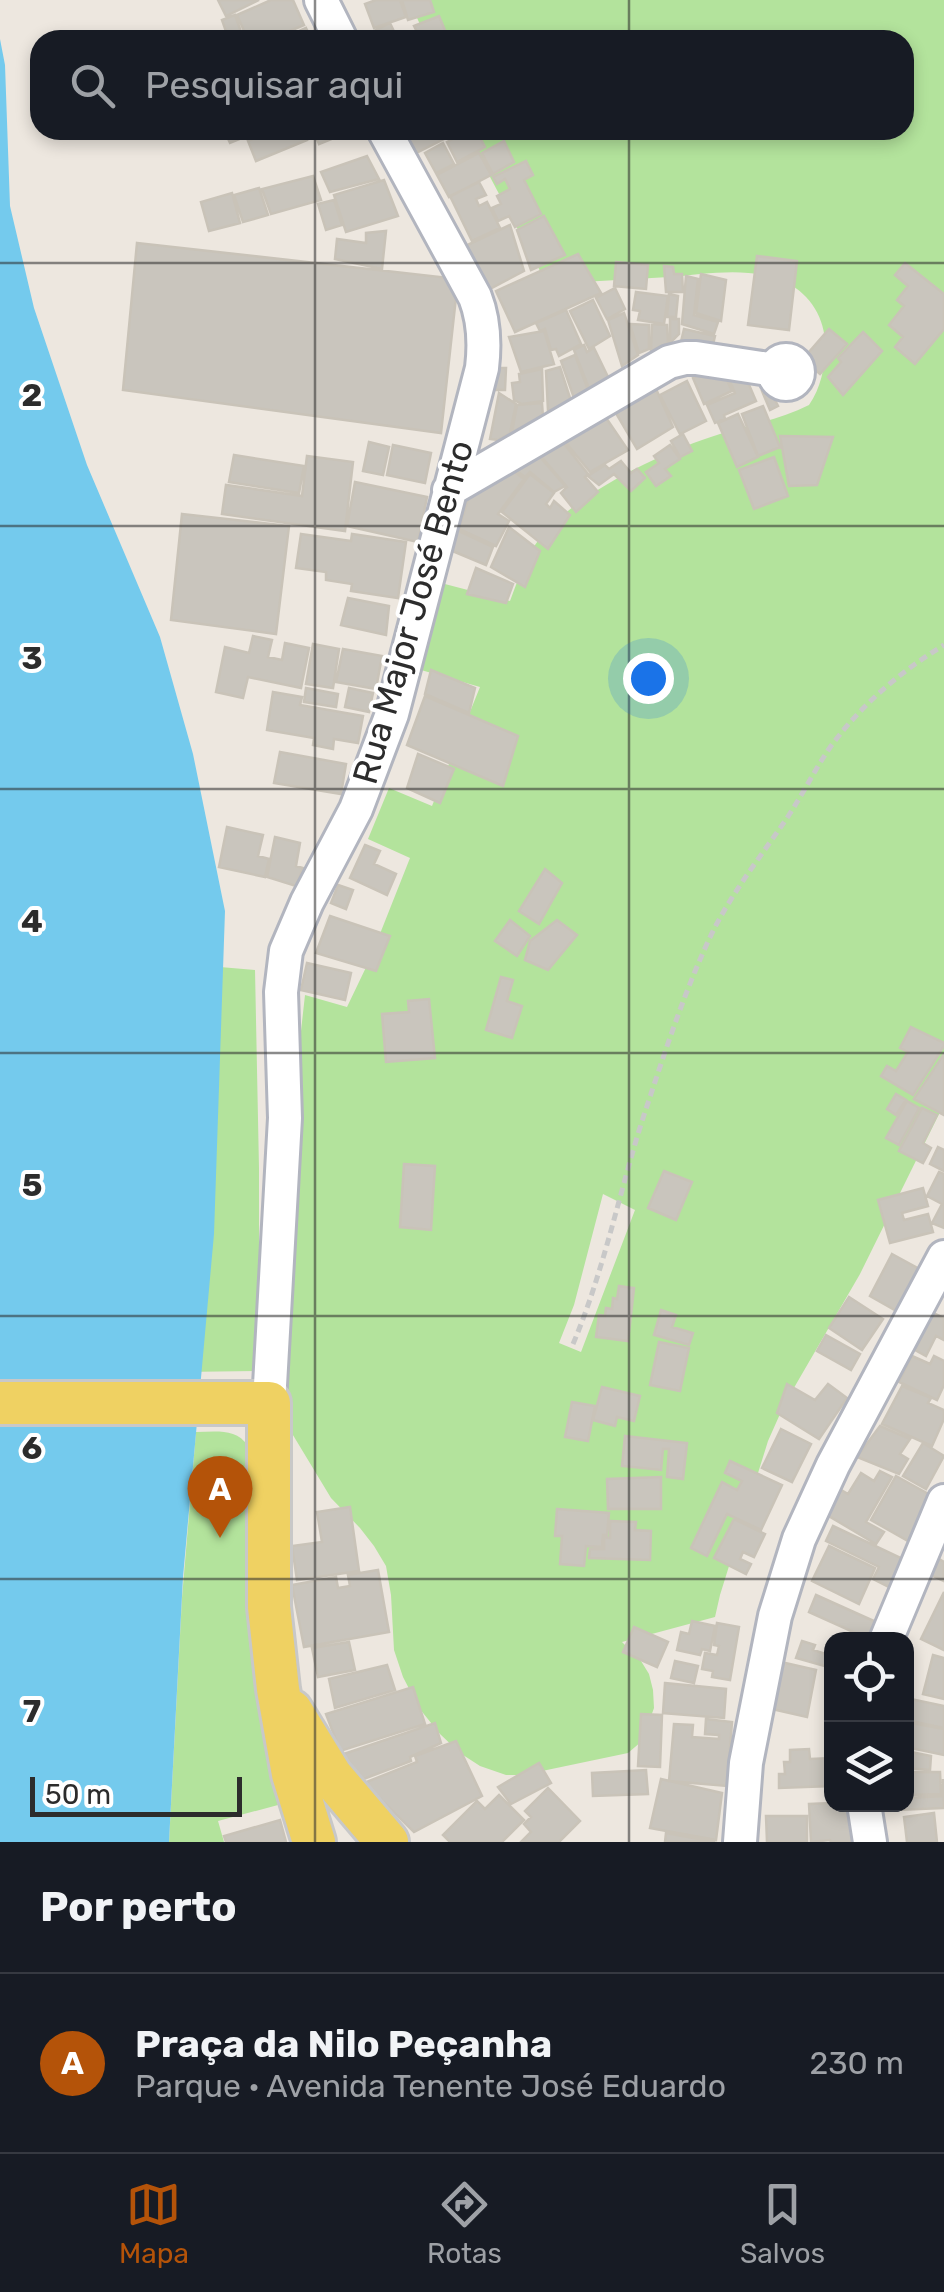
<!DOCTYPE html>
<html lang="pt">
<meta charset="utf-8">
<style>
body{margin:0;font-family:Rubik,sans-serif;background:#20242c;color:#f1f3f6}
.controls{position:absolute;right:30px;bottom:30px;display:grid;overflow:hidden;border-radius:20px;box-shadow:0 5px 15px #0003}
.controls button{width:90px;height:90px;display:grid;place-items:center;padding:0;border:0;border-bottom:2px solid #363941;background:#171b24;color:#f1f3f6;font:50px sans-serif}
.scale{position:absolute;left:30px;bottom:25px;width:212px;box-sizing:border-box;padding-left:10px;border:5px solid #2c2c2c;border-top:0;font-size:28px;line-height:35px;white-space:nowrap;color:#2c2c2c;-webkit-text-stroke:8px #fff;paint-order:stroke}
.you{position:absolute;left:648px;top:678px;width:35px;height:35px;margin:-25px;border:8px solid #fff;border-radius:50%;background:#1a73e8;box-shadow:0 0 0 15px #1a73e833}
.badge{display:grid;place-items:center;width:65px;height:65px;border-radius:50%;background:#b45309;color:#fff;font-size:32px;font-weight:700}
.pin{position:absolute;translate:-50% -82px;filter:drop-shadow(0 2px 5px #0008)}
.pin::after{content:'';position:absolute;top:52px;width:35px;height:30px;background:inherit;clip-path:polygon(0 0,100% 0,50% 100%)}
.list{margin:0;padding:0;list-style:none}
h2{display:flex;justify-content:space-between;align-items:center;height:130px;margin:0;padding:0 40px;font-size:42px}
h2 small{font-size:32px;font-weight:400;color:#9ea1a6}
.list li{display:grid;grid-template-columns:65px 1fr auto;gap:30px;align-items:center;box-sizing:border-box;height:180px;padding:0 40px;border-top:2px solid #363941}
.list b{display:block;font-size:38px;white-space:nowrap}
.list p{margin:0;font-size:32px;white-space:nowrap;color:#9ea1a6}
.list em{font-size:32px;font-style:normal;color:#9ea1a6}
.icon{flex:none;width:55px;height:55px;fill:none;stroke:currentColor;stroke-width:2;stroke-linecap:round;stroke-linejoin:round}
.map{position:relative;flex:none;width:944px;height:1842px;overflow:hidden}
.search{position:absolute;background:#171b24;box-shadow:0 5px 15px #0003;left:30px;right:30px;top:30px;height:110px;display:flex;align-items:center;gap:25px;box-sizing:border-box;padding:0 35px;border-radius:30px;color:#9ea1a6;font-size:38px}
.sheet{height:310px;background:#171b24}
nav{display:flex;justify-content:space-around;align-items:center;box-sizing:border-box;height:140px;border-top:2px solid #363941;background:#171b24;font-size:28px;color:#9ea1a6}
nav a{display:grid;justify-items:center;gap:5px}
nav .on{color:#b45309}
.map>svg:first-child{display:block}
.green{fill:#b3e39c;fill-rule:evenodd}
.water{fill:#74caed}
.building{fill:#c9c5bd;stroke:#c9c3b8;stroke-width:2.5}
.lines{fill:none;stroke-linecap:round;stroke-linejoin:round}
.minor-casing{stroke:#b2b5bf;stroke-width:38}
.major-casing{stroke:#c8c8c8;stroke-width:48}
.path{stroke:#c8c8c8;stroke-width:5;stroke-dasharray:8 5;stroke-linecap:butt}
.minor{stroke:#fff;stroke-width:32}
.major{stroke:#efd162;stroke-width:42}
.grid{fill:none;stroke:#2c2c2c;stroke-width:2.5;stroke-opacity:0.55}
.labels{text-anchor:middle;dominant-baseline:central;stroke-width:8;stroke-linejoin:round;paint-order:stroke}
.street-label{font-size:35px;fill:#2c2c2c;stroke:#fff}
.grid-label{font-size:32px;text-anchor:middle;font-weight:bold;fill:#2c2c2c;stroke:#fff;stroke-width:8;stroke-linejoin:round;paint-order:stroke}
</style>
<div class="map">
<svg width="944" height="1842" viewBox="0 0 944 1842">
<rect width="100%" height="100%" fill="#ede7df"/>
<path class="green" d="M409,0H944V1104L860,1274L784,1405L768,1441L720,1595L715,1617L622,1642L641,1661L649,1674L653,1690L654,1708L642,1741L628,1753L523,1775H506L480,1766L460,1753L440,1734L419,1708L403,1677L394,1650L391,1595L386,1566L374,1546L360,1528L331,1498L273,1402L297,1067L305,995L347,1007L370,959L410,858L368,839L389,788L432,806L480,687L421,670L441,583L510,601C518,580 526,556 540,538C577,492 665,451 720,434C749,425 781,419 809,405C822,386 826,363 825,340C823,314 807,291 783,281C748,266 706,274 669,277C629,279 588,282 547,284L465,130H904V40H427ZM603,1194L635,1210L581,1352L559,1343L574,1305Z
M185,964L255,970L259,1168V1371L181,1372Z
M196,1432C216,1432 236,1428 248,1446L261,1697L267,1757L278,1805L218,1821L224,1842H169L182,1598Z"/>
<path class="water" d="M0,39L5,65L10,206L34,308L87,465L160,637L193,754L225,911L214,1234L183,1577L169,1842H0Z"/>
<path class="building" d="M218,0H259L226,16Z
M271,0H293L304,25L269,40H248L237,15Z
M376,0H400L406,17L374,28L365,4Z
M402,0H430L434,12L408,20Z
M235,15L244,40H229L222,20Z
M439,16L449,40H421L414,26Z
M390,23L398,40H366L364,36Z
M306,28L312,40H280Z
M224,130H247L249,135L230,143Z
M273,130H303L307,140L256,161L248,141Z
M307,130H350L351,131L319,144L314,131L308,133Z
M417,130H457L458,132L416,153L406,135Z
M470,130H476L485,147L457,162L447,142Z
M504,141L514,162L493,174L482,153Z
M443,143L454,164L436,173L425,153Z
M479,153L491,175L449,197L437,175Z
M367,156L379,179L330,192L321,172Z
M526,161L533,175L524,180L541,214L515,227L509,216L498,221L492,208L501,204L497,196L510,189L505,179L497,184L493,177Z
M313,176L321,200L271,214L262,189Z
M384,180L398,216L346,232L334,195Z
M479,182L486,195L476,199L479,206L487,202L500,228L472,241L450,196Z
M259,188L268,215L243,222L234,195Z
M232,193L240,223L209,231L201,202Z
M334,200L342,225L326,230L318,204Z
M544,216L565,255L531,270L517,230Z
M510,225L524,271L486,291L463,247Z
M386,231L382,269L335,259L337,239L366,243V233Z
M137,243L458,279L441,433L123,390Z
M578,254L601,293L515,332L496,291Z
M757,256L797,261L789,330L748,325Z
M616,262L648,265L646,289L614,286Z
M905,263L944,294V329L915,364L895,347L903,337L889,325L904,306L897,300L908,286L895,275Z
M664,266L673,267L674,274H682L683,292H666Z
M701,274L726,280L721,321L696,313Z
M686,276L698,279L694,315L718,322L714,334L682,324Z
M615,288L625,309L607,319L596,298Z
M636,292L668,296L664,324L638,320L640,311L633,310Z
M669,294L678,296L676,317H667Z
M593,300L610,336L589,349L570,311Z
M566,310L581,344L559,356L556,349L551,350L545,329L540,331L536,323Z
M624,313L638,355L622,366L608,320Z
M670,319H679V334L670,343Z
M630,324L649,325V349L639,353Z
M652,324L667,325L668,343L651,351Z
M684,329L715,336L711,353L680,346Z
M829,329L847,344L820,374L803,359Z
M544,331L554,364L521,372L509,337Z
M863,332L882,351L843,395L828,377L841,362L838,358Z
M584,345L587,352L594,348L609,379L590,391L574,350Z
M575,355L588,390L574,398L561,361Z
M560,367L571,401L548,411L546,371Z
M491,368H506L505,390H491Z
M542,369L543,401L522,404L514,400L512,383L520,382L519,374Z
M744,373L756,401L724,415L725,419L715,423L707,405L735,393L729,379Z
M700,374L725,376L732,391L704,404L693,378Z
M652,380L673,427L637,449L610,403Z
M687,381L706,421L680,434L660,395Z
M769,388L778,406L770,410L762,391Z
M499,393L516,404L510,433L498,440L490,439Z
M542,403L543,417L512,432L517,405Z
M763,406L780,447L758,456L742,414Z
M600,409L628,450L590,472L559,434Z
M738,414L758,457L737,467L718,423Z
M683,434L692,451L680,457L671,441Z
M557,435L588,474L585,477L598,492L576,512L561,493L567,487L535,449Z
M780,436L833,437L817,485L789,486Z
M369,442L389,447L383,475L363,471Z
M393,445L431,453L425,483L387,475Z
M670,445L680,459L665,469L671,476L656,486L646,472L659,463L654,456Z
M534,450L565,486L554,492L530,472L525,477L509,465Z
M234,455L304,466L299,493L229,482Z
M307,456L353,462L345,531L222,514L226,485L302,496Z
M774,457L788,496L754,509L739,470Z
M621,461L631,473L637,469L645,478L631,491L614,474L599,485L588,476L605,465L609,469Z
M506,465L524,479L498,514L509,521L496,546L459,529L470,493Z
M530,474L554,493L546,504L550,508L554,501L570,515L548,549L502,512Z
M355,482L427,497L418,542L347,526Z
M182,514L289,526L276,634L171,620Z
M509,527L540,551L525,587L491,567Z
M457,530L493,547L486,565L450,550Z
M301,534L351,541L352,534L406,542L398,598L351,591L352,584L326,580V572L296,568Z
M476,568L513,584L506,603L467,594Z
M348,598L389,606L386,635L341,625Z
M253,636L272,640L268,657L282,660L285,643L309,648L301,688L248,677L243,698L216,692L225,647L249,653Z
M313,644L339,649L333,688L306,684Z
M343,649L382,656L376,689L336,682Z
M431,670L475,688L469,713L425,694Z
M306,688L338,694L336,707L304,702Z
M349,688L373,693L369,712L345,707Z
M273,692L302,697L300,705L363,716L358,743L334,739L333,749L313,745L314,738L267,730Z
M425,696L518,736L503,786L407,745Z
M280,752L346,764L341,794L274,783Z
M418,754L454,769L440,803L407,788Z
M227,827L263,835L258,856L269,859L265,877L219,867Z
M275,837L300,843L296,866L303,868L296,886L267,877Z
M365,845L380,851L374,864L396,874L387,895L350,878Z
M545,869L562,883L539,924L519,911Z
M338,885L353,890L346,909L331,903Z
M330,916L390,936L376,971L316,953Z
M510,920L530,936L517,956L495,941Z
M557,920L577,935L548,970L525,960L530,941Z
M307,963L351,973L345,1000L301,990Z
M501,977L513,980L507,1001L522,1006L512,1038L486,1030Z
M429,999L435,1058L386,1062L382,1014L409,1012L408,1001Z
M911,1027L944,1043V1046L913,1095L881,1076L887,1066L896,1071L908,1052L900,1048Z
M944,1054V1115L914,1099Z
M896,1094L906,1100L896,1115L887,1109Z
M907,1101L919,1108L899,1145L886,1138Z
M922,1108L937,1115L923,1143L931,1148L923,1163L899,1151Z
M938,1147L944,1150V1171L930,1164Z
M404,1164L435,1166L431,1230L400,1227Z
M664,1171L692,1182L676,1220L648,1208Z
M939,1172L944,1174V1228L932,1223L942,1204L927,1196Z
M923,1188L928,1206L902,1213L904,1220L928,1214L933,1232L890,1243L878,1200Z
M892,1254L923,1271L900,1313L870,1296Z
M619,1286L634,1288L628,1341L596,1337L599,1315L605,1316L606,1308L612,1309L613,1298L617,1299Z
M849,1297L883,1319L862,1350L829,1328Z
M661,1310L676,1315L672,1327L693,1333L689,1345L654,1335Z
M933,1313L944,1318V1340L936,1336L926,1356L915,1350Z
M826,1335L860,1354L851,1370L817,1351Z
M659,1342L689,1348L680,1391L650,1385Z
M912,1356L930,1364L934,1356L944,1361V1385L937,1400L899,1382Z
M787,1384L815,1400L828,1384L847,1398L819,1439L777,1413Z
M902,1386L931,1398L928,1403L944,1410V1419L932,1446L882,1424Z
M602,1387L640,1396L634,1421L617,1417L615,1426L593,1420Z
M572,1402L595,1406L588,1441L565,1437Z
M880,1426L910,1439L900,1454L908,1459L899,1474L857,1457Z
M781,1429L811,1444L792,1482L762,1468Z
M625,1436L687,1443L683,1479L667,1477L669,1449H663L661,1470L622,1466Z
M923,1443L944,1456L926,1489L903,1476Z
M730,1461L782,1485L761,1530L727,1514L707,1556L691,1548L722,1482L737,1490L742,1481L725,1473Z
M880,1471L892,1477L866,1522L884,1532L876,1544L827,1515L841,1490L848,1494L861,1473L874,1481Z
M896,1476L932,1496L908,1541L871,1520Z
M661,1477V1509H608L607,1479Z
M350,1507L359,1571L297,1580L292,1546L322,1542L317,1512Z
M557,1509L609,1513L607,1535H603L602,1547L586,1546L584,1566L560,1564L562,1536H555Z
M734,1519L765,1534L754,1557L743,1552L740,1559L751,1564L746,1574L714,1558Z
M610,1521L636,1522L635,1530L651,1531L650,1560L589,1558L590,1549H604V1537L610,1538Z
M833,1526L903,1559L889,1587L873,1579L879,1567L826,1541Z
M829,1546L875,1568L859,1604L812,1581Z
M939,1559L944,1562V1581L931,1575Z
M378,1570L389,1632L304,1647L292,1585L336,1577L338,1588L350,1586L348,1575Z
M944,1592V1650L921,1639Z
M816,1595L876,1622L869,1639L809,1612Z
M692,1621L715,1626L710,1651L702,1649L700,1655L677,1650L681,1632L689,1634Z
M717,1623L739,1627L730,1680L712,1677L713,1671L702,1669L705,1653L717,1655L719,1646L714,1645Z
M634,1627L668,1642L657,1667L623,1652Z
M802,1641L815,1645L813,1650L832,1656V1668L796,1658Z
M349,1642L355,1670L318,1677L312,1648Z
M933,1655L944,1658V1699L923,1694Z
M675,1661L698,1666L694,1683L671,1678Z
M781,1662L816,1670L807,1717L772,1709Z
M387,1665L395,1690L335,1708L329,1679Z
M665,1683L726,1689L724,1718L663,1713Z
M413,1687L425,1724L340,1751L326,1714Z
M906,1698L944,1706V1728L906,1720Z
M641,1714L662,1715L660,1767L638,1766Z
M706,1719L732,1722L727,1786L669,1781L674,1724L693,1725L692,1737L719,1739V1735L705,1734Z
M906,1722L944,1729V1755L906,1747Z
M435,1723L441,1743L410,1757L411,1761L361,1780L344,1754Z
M456,1741L482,1796L414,1832L364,1783L417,1762L415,1756Z
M809,1749L810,1759L832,1758V1786L779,1788V1774H785L784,1762H790V1750Z
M906,1751L931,1756L930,1770L906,1768Z
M539,1763L551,1783L511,1804L498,1787Z
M646,1770L648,1794L593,1796L592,1773Z
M906,1772H940L941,1794L906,1795Z
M661,1779L722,1793L716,1840L650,1828Z
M943,1779L944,1808L897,1810V1804H906V1798L943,1796Z
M548,1788L580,1821L559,1842H521L531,1832L524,1824L531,1817L525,1811Z
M499,1795L524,1820L502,1842H450L443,1835L477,1801L485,1809Z
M832,1803V1804H858L865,1842H831L830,1840L811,1842L809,1804Z
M934,1813L937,1842H907L904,1817Z
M766,1816H807V1842H767Z
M280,1820L286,1842H226L224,1836Z
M666,1833L715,1842H665Z"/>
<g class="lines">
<g class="minor-casing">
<path id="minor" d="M321,0L341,40
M774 372a12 12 0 1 1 24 0a12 12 0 1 1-24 0Z
M449,490L669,362L685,358H696L775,370
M269,1403L285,1118L281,992L286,951L307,902L356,809L392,714L482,368C485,343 484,320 475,297L384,130
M886,1640L944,1501
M864,1804L870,1842
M740,1842L746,1763L775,1616L799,1539L833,1465L944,1257"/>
</g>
<g class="major-casing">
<path id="major" d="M0,1403H269V1607L278,1689L293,1774L314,1842
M291,1711L331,1776L387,1842"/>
</g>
<path class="path" d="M573,1344C604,1271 619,1193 643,1118C662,1061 681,1001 706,946C726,900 759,859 787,818C803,794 815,769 831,746C862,704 900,672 944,645"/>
<use href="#minor" class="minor"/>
<use href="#major" class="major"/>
</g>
<path class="grid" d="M315,0V40M629,0V40M315,130V1842M629,130V1842M0,263H944M0,526H944M0,789H944M0,1053H944M0,1316H944M0,1579H944"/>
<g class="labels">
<g class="street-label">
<text transform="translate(413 612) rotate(-74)">Rua Major José Bento</text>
</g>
</g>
<g class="grid-label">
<text x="32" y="406">2</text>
<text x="32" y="669">3</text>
<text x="32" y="932">4</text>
<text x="32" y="1196">5</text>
<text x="32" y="1459">6</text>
<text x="32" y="1722">7</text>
</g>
</svg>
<div class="controls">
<button><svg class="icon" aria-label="locate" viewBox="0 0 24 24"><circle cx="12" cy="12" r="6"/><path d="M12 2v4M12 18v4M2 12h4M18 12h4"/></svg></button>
<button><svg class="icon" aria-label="layers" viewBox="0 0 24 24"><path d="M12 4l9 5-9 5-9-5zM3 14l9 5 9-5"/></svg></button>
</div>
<div class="scale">50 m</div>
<div class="you"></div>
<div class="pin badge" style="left:220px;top:1538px">A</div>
<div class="search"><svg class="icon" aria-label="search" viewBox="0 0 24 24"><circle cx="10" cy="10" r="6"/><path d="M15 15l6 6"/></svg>Pesquisar aqui</div>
</div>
<section class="sheet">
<h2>Por perto<small></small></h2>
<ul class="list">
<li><span class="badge">A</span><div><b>Praça da Nilo Peçanha</b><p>Parque · Avenida Tenente José Eduardo</p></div><em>230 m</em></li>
</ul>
</section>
<nav>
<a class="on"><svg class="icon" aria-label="map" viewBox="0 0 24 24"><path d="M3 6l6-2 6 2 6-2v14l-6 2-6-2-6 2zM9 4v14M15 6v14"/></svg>Mapa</a>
<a><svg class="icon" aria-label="directions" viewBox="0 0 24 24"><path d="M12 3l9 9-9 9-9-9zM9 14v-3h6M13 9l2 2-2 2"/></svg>Rotas</a>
<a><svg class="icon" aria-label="saved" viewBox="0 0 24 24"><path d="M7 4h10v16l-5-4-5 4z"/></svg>Salvos</a>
</nav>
